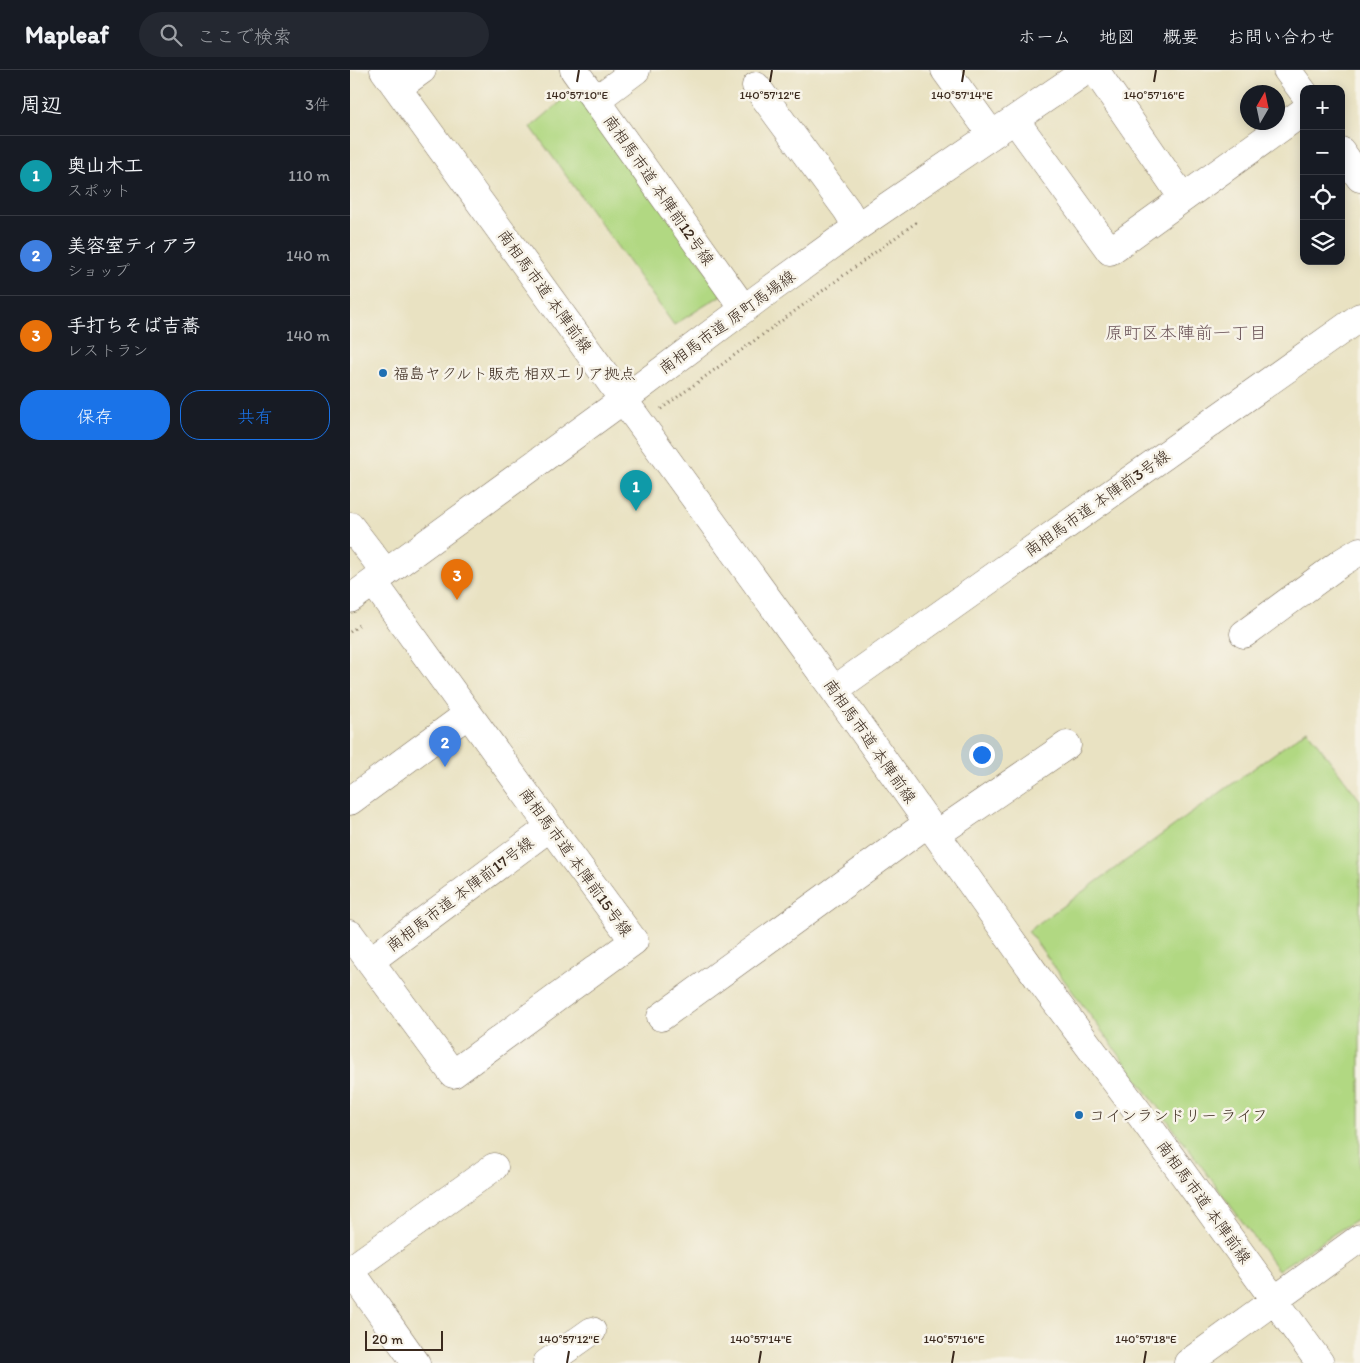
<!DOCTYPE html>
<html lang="ja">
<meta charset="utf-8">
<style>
body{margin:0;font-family:Itim,"Klee One",sans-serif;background:#242831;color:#f1f3f6}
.controls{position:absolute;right:15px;top:15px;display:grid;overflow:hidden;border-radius:10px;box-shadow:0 2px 12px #0003}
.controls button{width:45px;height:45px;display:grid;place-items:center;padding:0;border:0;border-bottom:1px solid #363941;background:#171b24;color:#f1f3f6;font:25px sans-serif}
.compass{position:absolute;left:890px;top:15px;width:45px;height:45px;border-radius:50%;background:#171b24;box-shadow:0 2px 12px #0003;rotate:9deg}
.scale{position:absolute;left:15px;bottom:12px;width:78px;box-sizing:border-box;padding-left:5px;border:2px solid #3b2a1e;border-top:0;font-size:14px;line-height:18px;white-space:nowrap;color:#3b2a1e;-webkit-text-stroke:4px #f7f3e8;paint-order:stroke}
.you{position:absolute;left:631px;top:684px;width:18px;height:18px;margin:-12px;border:4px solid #fff;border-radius:50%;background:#1a73e8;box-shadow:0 0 0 8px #1a73e833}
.badge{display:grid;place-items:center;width:32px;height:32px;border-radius:50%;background:#1a73e8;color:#fff;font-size:16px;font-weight:700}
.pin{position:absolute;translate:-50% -41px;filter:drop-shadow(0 1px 2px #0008)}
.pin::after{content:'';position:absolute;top:26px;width:18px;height:15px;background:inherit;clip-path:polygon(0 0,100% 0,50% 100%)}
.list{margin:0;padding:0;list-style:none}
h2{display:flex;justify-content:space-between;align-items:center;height:65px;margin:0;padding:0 20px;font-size:21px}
h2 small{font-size:16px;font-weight:400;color:#9ea1a6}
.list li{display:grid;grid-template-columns:32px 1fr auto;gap:15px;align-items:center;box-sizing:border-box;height:80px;padding:0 20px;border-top:1px solid #363941}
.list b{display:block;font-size:19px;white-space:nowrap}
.list p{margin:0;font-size:16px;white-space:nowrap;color:#9ea1a6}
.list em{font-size:16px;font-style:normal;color:#9ea1a6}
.actions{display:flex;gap:10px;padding:15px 20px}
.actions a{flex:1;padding:11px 0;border:1px solid #1a73e8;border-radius:20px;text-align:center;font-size:18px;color:#1a73e8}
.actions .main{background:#1a73e8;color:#fff}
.icon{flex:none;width:28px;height:28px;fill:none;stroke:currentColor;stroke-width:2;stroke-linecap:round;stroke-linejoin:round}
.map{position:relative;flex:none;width:1010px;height:1293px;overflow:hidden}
header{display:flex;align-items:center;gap:30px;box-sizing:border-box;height:70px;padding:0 25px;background:#171b24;border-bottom:1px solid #363941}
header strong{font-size:24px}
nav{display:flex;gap:28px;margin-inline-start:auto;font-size:18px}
.search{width:350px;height:45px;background:#242831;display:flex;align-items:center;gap:12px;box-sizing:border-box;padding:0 18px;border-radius:28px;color:#9ea1a6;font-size:19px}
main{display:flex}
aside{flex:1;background:#171b24}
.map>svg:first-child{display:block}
.green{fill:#b1d882;stroke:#768150}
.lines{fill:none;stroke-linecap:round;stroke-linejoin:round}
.minor-casing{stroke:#786a57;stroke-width:29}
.path{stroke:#786a57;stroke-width:3;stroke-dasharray:1 4;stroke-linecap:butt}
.minor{stroke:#fff;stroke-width:28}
.ticks{fill:none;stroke:#3b2a1e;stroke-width:2}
.poi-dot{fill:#1f6fb2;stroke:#f7f3e8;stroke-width:2}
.labels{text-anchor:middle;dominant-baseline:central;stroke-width:5;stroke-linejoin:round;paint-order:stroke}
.street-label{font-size:16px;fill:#3b2a1e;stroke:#f7f3e8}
.poi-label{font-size:16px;fill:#3b2a1e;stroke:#f7f3e8;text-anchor:start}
.neighbourhood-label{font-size:18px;fill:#695256;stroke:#f7f3e8}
.ticks-label{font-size:12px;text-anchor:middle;fill:#3b2a1e;stroke:#f7f3e8;stroke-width:5;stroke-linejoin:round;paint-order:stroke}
</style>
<header>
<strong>Mapleaf</strong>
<div class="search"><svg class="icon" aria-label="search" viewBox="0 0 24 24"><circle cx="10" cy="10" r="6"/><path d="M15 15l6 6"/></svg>ここで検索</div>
<nav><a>ホーム</a><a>地図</a><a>概要</a><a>お問い合わせ</a></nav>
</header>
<main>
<aside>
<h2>周辺<small>3件</small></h2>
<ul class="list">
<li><span class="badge" style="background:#0f9aa8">1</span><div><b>奥山木工</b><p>スポット</p></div><em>110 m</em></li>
<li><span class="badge" style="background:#3f7fe0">2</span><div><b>美容室ティアラ</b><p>ショップ</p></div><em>140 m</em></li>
<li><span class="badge" style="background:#e8710a">3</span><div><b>手打ちそば吉蕎</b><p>レストラン</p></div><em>140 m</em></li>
</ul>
<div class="actions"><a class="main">保存</a><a>共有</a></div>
</aside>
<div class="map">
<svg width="1010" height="1293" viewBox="0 0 1010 1293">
<rect width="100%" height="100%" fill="#f7f3e8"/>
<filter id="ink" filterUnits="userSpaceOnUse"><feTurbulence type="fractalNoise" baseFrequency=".02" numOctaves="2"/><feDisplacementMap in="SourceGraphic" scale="10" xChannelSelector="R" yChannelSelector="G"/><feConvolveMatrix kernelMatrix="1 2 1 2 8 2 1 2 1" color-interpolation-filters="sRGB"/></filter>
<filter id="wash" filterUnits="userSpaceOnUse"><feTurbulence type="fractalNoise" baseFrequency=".0096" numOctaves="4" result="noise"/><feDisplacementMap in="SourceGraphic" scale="20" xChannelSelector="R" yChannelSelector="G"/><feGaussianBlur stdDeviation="1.12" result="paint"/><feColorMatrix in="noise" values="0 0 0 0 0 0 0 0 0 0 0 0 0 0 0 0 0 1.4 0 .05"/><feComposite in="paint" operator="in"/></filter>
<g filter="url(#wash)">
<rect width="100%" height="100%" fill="#e9e2c2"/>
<path class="green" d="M227,18L373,224L324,255L181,57Z
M957,660L1010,730V1147L928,1200L678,861Z"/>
</g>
<g filter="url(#ink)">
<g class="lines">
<g class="minor-casing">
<path id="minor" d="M34,0L484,620L688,908L789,1043L970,1293
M224,0L394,239
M595,0L642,65
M745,0L833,128
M937,0L954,23
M406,16L497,140L507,157
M47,18L72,0
M246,30L286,0
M665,50L760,181L954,41
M991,81L1010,108
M0,456L36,503
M0,529L262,338L410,227L507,157L737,0
M894,564L992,492L1010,481
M484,620L1010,247
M0,731L118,644
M587,764L717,675
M0,864L103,1004L284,871L200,757L24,513
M20,891L200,757
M311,947L578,753
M66,1293L0,1200L144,1097
M197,1293L242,1261
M838,1293L1010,1168"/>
</g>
<path class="path" d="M311,339L568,151
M0,562L9,555"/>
<use href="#minor" class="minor"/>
</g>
</g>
<path class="ticks" d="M227,12L229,0M420,12L422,0M612,12L614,0M804,12L806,0M217,1293L219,1281M409,1293L411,1281M602,1293L604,1281M794,1293L796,1281"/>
<g class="poi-dot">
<circle cx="33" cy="303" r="5"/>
<circle cx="729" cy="1045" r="5"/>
</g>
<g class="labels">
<g class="street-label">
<text transform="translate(309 120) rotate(55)">南相馬市道 本陣前12号線</text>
<text transform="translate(195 221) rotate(54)">南相馬市道 本陣前線</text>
<text transform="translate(377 252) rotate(-36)">南相馬市道 原町馬場線</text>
<text transform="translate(747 433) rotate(-35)">南相馬市道 本陣前3号線</text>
<text transform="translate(520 671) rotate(55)">南相馬市道 本陣前線</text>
<text transform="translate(226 792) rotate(54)">南相馬市道 本陣前15号線</text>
<text transform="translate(110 824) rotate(-37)">南相馬市道 本陣前17号線</text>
<text transform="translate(854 1132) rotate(54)">南相馬市道 本陣前線</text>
</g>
<g class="poi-label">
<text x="43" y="303">福島ヤクルト販売 相双エリア拠点</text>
<text x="739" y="1045">コインランドリー ライフ</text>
</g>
<g class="neighbourhood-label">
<text x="836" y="263">原町区本陣前一丁目</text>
</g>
</g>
<g class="ticks-label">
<text x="227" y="29">140°57'10"E</text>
<text x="420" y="29">140°57'12"E</text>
<text x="612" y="29">140°57'14"E</text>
<text x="804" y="29">140°57'16"E</text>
<text x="219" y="1273">140°57'12"E</text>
<text x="411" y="1273">140°57'14"E</text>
<text x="604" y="1273">140°57'16"E</text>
<text x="796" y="1273">140°57'18"E</text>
</g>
</svg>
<div class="controls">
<button>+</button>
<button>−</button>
<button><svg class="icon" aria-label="locate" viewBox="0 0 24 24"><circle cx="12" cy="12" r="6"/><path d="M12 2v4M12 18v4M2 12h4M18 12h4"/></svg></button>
<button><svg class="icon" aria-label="layers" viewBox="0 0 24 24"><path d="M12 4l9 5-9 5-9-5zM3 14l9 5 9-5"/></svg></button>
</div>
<svg class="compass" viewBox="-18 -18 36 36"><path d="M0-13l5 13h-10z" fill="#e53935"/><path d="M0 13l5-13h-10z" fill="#9ea1a6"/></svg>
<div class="scale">20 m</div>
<div class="you"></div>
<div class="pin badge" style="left:286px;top:441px;background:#0f9aa8">1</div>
<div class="pin badge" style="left:95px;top:697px;background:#3f7fe0">2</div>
<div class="pin badge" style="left:107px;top:530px;background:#e8710a">3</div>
</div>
</main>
